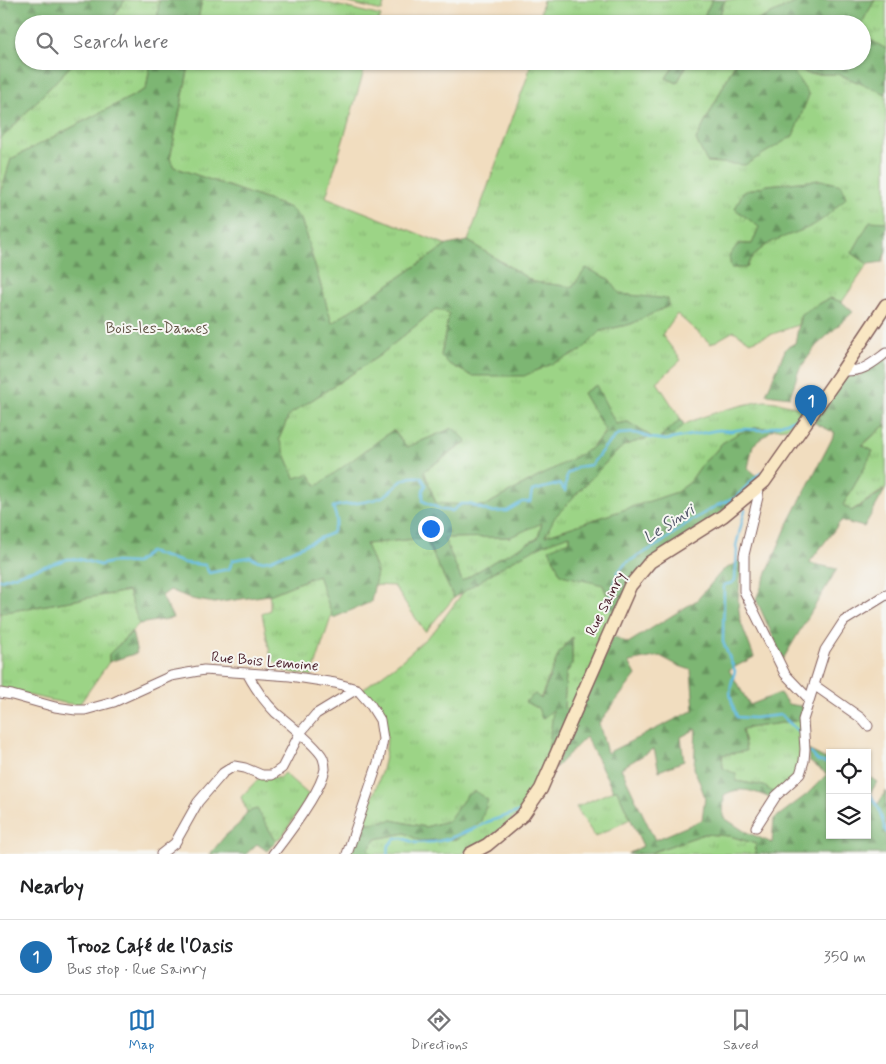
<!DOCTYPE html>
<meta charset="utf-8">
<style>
body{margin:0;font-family:Mynerve,sans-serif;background:#f2f2f2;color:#202124}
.controls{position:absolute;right:15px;bottom:15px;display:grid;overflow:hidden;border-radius:0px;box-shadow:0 1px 4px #0004}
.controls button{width:45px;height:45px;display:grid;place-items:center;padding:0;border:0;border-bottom:1px solid #e0e0e0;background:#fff;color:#202124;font:25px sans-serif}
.you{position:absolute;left:430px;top:528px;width:18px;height:18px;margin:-12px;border:4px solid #fff;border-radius:50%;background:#1a73e8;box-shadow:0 0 0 8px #1a73e833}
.badge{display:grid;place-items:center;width:32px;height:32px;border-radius:50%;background:#1f6fb2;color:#fff;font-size:16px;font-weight:700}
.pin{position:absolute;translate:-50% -41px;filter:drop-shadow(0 1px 2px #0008)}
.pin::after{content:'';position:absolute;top:26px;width:18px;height:15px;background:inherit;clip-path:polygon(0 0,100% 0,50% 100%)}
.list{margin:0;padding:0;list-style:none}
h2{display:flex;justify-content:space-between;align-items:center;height:65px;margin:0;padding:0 20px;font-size:21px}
h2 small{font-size:16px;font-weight:400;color:#757577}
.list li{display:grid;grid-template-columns:32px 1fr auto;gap:15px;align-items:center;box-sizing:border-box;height:75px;padding:0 20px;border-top:1px solid #e0e0e0}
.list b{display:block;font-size:19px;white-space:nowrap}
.list p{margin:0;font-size:16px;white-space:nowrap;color:#757577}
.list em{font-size:16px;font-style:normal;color:#757577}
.icon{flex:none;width:28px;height:28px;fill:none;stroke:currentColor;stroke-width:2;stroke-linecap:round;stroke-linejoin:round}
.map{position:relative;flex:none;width:886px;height:854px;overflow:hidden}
.search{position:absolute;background:#fff;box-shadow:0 1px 4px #0004;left:15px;right:15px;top:15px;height:55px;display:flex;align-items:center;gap:12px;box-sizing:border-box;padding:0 18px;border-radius:28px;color:#757577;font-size:19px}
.sheet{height:140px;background:#fff}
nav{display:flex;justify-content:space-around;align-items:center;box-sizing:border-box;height:70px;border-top:1px solid #e0e0e0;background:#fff;font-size:14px;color:#757577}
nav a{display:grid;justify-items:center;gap:2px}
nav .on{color:#1f6fb2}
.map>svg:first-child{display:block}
.grass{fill:url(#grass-tufts);stroke:#737a58;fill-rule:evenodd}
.forest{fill:url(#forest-firs);stroke:#646a4f;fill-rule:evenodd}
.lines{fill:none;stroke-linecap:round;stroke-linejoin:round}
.stream{stroke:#64bbe1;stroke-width:2.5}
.street-casing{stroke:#84625f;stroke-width:11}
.secondary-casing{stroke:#84625f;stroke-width:15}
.street{stroke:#fff;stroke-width:9}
.secondary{stroke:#f9e7c3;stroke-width:12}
.labels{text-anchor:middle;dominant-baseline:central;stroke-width:4;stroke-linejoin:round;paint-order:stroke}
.park-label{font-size:15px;fill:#635546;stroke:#f6f6f2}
.street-label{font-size:15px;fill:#4a1f2b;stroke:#f6f6f2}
.water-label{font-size:16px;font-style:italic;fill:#53566b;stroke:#f6f6f2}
</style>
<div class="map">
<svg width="886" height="854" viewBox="0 0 886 854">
<defs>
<pattern id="grass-tufts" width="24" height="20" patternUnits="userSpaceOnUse" patternTransform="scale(1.25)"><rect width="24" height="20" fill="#9cd486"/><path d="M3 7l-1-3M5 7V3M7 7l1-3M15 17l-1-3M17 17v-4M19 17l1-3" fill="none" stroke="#88b674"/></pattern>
<pattern id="forest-firs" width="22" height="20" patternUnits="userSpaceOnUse" patternTransform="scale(1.25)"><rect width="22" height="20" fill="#7db673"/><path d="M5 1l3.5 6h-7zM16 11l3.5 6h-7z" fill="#68935f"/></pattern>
</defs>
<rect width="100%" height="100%" fill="#f6f6f2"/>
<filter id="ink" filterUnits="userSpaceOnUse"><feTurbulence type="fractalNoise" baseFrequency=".02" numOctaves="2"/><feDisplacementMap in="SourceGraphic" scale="10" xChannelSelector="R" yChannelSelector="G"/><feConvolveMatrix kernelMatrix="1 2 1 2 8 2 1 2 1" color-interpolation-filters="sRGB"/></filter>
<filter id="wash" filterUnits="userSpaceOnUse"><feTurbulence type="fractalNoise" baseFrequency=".0096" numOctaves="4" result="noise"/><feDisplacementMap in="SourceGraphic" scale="20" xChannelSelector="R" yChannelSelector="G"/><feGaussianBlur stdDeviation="1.12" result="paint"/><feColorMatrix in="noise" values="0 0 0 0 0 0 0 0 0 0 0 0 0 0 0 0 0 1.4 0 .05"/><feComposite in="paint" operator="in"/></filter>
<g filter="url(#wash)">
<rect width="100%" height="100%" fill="#f1ddbf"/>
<path class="grass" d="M125,0L160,1L157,24H109Z
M202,0H315L381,16L378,24H197Z
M337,0H385L382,11Z
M543,0H712L700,24H538Z
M725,0H801L750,24H720L719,17Z
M875,0H886V49L862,35V24H861Z
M75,61H151L146,89L11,159L0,195V138L6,134Z
M190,61H367L326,197L447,245L332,323L301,219L290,208L174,167L170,159Z
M531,61H677L666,78L677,83L689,61H736L696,140L793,71L748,61H788L808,74H838L886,94V222H870L852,253L868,264L842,302L830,298L801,314L798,325L750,342L734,331L711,344L677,314L662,335L681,360L657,382L681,419L661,437C679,435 672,432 684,425C696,417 753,401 766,401C780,402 792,405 804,410L787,428L773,429L757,427L722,443L715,452L703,463L689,483L677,492L545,536L554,517L613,455L625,445L651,437L628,422L616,424L583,393L606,431L590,449L484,506L436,504L424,471L467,442L453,428L407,447L393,430L317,487L295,478L279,439L289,415L379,356L436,309L449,313L441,355L581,351L601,331L631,324L668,306L667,299L619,294L609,279L573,287L534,282L468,241L528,75ZM821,180L817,223C790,234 760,240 746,268L738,244H752L760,227L767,185Z
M884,426H886V488L851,511L843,505L861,474L873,451L862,446Z
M542,522L538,538L498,559L462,581L444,538L510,537Z
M570,535V541L603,585L614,612L572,715L564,708L566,674L572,664V637L559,653L540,699L525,701L538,708L554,709L549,747L552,761L519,814L486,840L462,854H372L368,850L376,839L405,833L420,841L458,839L467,795L448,821L425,827L392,820L362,824C373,794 398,745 381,713C377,705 369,696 363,689L401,661L435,630L464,591L501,567L546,542Z
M425,538L454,598L425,632L394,586L374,585L377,572L365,544Z
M318,575L332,614L312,676L284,671L271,658L262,614L270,610V600L269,595Z
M128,591L139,624L109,654V662L79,705L64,703L0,689V613Z
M801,720L802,749L798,772L775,794L764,786L736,781L723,768L722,755L746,751L742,729Z
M284,773L309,795L283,835L276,841L257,809L247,812L241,797L260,777L279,778Z
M617,789L630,819L595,837L576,807Z
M704,834L730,836L756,844L755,854H647Z"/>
<path class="forest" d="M0,0H125L109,24H24V61H75L6,134L0,138Z
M159,0H202L197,24H157Z
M712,0H725L719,17L720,24H700Z
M801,0H875L861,24H750Z
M862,35L886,49V94L838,74H808L788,61H862Z
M151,61H190L170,159L174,167L290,208L301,219L332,323L447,245L468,241L534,282L573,287L586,268L609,279L620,294L668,299V306L631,324L601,331L581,351L524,376H472L449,364L441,356L449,313L436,309L379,356L289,415L279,439L295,478L309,474L317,486L393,430L407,447L453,428L467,441L424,471L436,503L484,506L590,449L606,432L583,393L596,385L616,424L628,422L652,437L625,445L613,455L555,517L545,536L677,492L689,483L703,463L715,452L722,443L739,433L757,427L773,429L753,445L748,468L764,482L650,562L614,612L603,585L561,575L549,549L570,541V535C527,548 491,574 454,598L425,538L366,544L377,572L371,602L333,618L318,575L269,595L214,603L192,599L170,590L162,596L173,618L139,624L128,591L0,613V195L11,159L146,89ZM542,523L538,538L498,559L462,581L444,538L510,537Z
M677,61H689L677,83L666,78Z
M736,61H748L793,71L809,95L793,136L745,165L707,162L696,140Z
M821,180L842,185L846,198C837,206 827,217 817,223C790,239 762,236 746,268H731L729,256L738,244H752L759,227L735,209L743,192L767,185Z
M870,221L886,222V250L883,262L868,264L852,253Z
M830,298L842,302L853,312L816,346L799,370L790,397L766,394L786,348L795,343L801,314Z
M886,356V426H884L862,445L873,451L861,474L843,505L852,511L885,490L864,527L841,521L809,563L837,569L783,659L756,599L786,528L835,433L811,421L844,374L859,376Z
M681,419L684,425L673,436L660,437Z
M742,560L738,601L740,620L754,657L729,670L750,705L780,693L788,704L806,707L801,720L742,729L746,751L722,755L723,768L736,774V781L764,786L775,794L771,798C754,792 741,785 724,795L723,817L744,831L772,843L774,819L806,795L827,774L809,761L808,750L830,761V835H867V775L877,782L868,797L878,804L886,791V854H755L756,844L730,836L704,834L647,854H628L643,846L617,790H613L586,737L554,769L613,636L628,643L697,600L722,571ZM660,656L679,666L691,670L694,710L607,753L599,723L636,675L629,662ZM696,729L694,768L705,797L702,820L655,840L621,768L654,749L659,771L684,761L681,737Z
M132,632L137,653L109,662V654Z
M572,637V664L566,674L564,708L572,715L552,761L549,747L553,710L542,719L538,708L525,702L535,694L541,699L559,653Z
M475,791L488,800L481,821L458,839L420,841L405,833L376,839L368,850L372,854H350L362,824L392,820L425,827L448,821L467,795Z
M257,809L276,841L267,851L257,844L246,854H210L225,836L239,824L247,812Z"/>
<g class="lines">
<path class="stream" d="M745,510L736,546L737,551L735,580L732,583L724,585L723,642L735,671C728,692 729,696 737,717L754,718L781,715L799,732
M0,580L68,559H79L100,565L112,562L136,563L149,552L185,563L205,565L209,573L229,569L233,560L250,557L259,561L270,560L332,533L337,520L333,507C350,502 369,504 384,496C399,487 399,475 421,477L426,485L423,490V501L442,510L452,511L461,504H470L490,512L507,511L522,502H530L532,491L559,484L565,491L567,474L577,467L591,465L604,448L618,434L635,433L651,438L666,440L718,430L731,431L743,429L763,430L793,420L803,413
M609,608L618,572L626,563L661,543L686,524L716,506L735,498L761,472
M811,753L818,761L830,764
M867,788L879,809L886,832
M388,854L389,845L395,839L402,838L416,843L434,842L448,839L478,827L487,822L518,812"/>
</g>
</g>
<g filter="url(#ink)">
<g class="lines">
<g class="street-casing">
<path id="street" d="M842,371C863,372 870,365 886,353
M759,487L758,497L744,555V591L785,674L809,699
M247,673C255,688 264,701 276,713C287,722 318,747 323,758C324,761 325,766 325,769C321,791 287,836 273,854
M814,685L861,718L868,726
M0,693L12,695L55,707L76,710H85L114,702L171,676L204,670L290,676L335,683L357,689L370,704L380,720L383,739L379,760L347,854
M756,827L776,796L800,774L804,761L805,749L803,720L825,650L844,621L886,595
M161,854L175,843L198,802L223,773L234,766L245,768L262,775H272L282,768L300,733L316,714L357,689"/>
</g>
<g class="secondary-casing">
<path id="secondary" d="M470,854L487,845L523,815L541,789L630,586L650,562L723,516L764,482L842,371L886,305"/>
</g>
<use href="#street" class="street"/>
<use href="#secondary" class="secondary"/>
</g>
</g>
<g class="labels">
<g class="park-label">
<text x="157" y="329">Bois-les-Dames</text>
</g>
<g class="street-label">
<text transform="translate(606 604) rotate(-63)">Rue Sainry</text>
<text transform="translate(265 662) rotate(5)">Rue Bois Lemoine</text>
</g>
<g class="water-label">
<text transform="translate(669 524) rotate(-33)">Le Sinri</text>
</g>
</g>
</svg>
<div class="controls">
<button><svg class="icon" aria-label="locate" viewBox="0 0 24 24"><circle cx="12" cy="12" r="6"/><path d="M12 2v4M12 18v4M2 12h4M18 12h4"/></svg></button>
<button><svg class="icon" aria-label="layers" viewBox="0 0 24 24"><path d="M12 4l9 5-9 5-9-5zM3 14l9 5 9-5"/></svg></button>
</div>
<div class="you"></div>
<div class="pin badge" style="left:811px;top:426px">1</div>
<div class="search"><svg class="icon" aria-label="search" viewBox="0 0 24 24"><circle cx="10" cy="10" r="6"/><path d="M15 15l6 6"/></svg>Search here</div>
</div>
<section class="sheet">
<h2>Nearby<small></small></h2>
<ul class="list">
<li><span class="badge">1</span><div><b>Trooz Café de l'Oasis</b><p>Bus stop · Rue Sainry</p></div><em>350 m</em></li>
</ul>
</section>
<nav>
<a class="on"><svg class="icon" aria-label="map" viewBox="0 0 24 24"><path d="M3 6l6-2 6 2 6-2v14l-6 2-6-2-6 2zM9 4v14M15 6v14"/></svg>Map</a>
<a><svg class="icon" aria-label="directions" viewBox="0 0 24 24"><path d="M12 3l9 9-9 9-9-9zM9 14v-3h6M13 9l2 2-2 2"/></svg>Directions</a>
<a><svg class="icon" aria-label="saved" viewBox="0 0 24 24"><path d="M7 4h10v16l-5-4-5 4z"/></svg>Saved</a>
</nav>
